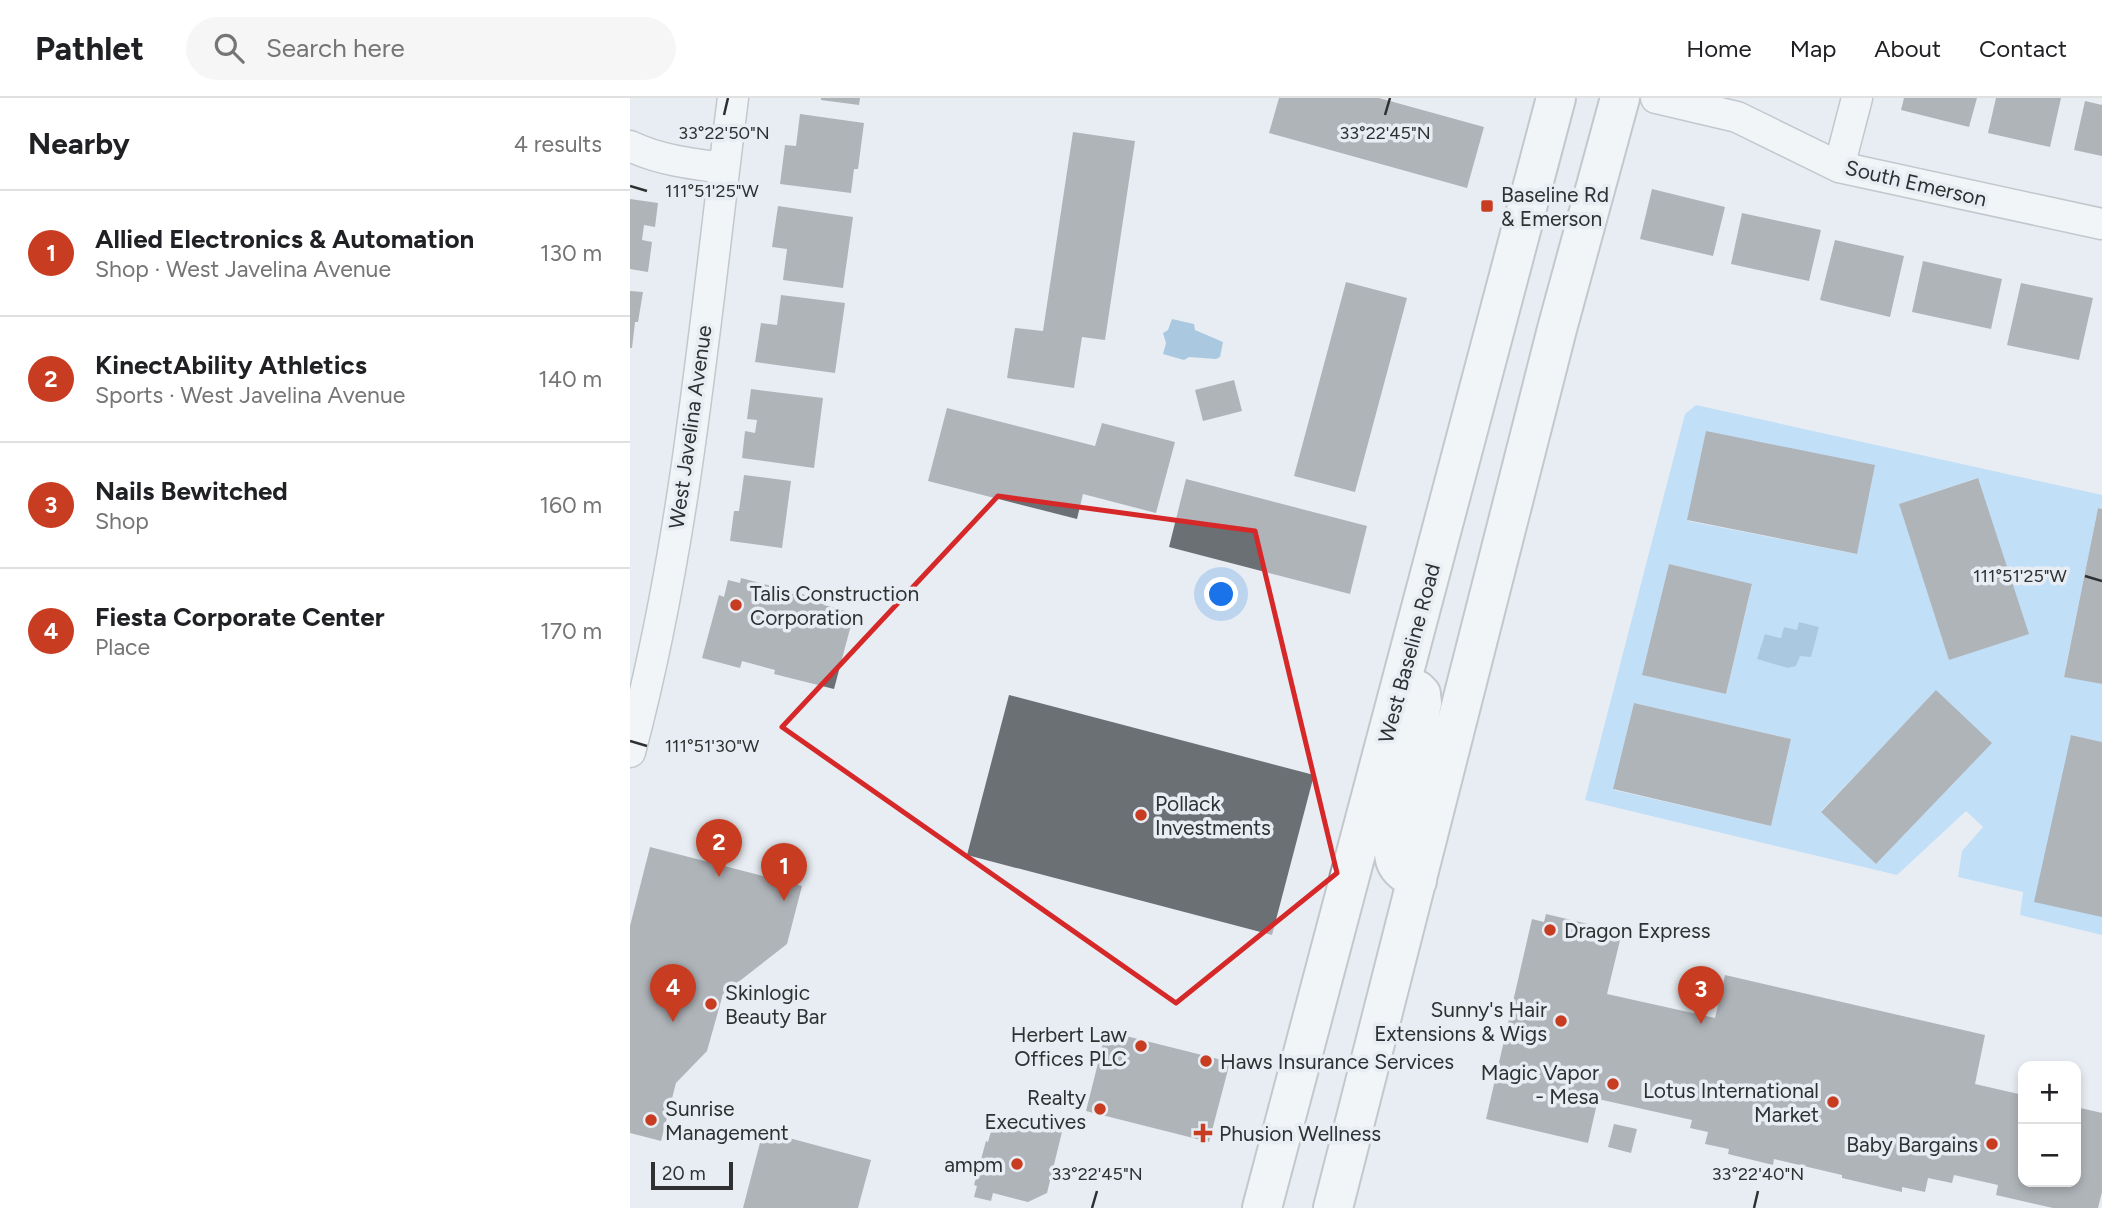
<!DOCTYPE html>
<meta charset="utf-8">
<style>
body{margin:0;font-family:Figtree,sans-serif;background:#f6f6f6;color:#202124}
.controls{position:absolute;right:21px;bottom:21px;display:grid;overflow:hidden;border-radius:14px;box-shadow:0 4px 10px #0003}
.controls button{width:63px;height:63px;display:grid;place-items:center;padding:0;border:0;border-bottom:2px solid #e0e0e0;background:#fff;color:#202124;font:35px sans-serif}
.scale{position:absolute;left:21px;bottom:18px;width:82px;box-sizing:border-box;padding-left:7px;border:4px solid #2e3032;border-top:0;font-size:19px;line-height:24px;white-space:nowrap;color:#2e3032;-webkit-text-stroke:5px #e7edf2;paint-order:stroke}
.you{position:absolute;left:592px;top:497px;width:24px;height:24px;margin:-18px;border:5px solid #fff;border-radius:50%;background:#1a73e8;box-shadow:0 0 0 10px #1a73e833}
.badge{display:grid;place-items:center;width:46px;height:46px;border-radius:50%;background:#c83d22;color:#fff;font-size:23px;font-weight:700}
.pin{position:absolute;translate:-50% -58px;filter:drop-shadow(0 2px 4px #0008)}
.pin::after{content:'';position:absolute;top:37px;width:24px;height:21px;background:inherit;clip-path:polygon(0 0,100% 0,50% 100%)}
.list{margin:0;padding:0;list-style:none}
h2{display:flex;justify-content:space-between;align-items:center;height:91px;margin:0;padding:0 28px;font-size:30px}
h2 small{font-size:23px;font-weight:400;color:#757577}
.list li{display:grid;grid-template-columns:46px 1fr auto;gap:21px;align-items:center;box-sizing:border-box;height:126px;padding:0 28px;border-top:2px solid #e0e0e0}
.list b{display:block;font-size:26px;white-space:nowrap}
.list p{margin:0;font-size:23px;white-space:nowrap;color:#757577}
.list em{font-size:23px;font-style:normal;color:#757577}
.icon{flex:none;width:38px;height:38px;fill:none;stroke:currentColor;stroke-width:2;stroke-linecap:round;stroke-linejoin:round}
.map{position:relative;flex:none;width:1472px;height:1110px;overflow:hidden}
header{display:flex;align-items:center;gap:42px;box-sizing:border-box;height:98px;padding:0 35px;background:#fff;border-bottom:2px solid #e0e0e0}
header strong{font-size:33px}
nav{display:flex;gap:38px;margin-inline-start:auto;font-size:24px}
.search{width:490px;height:63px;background:#f6f6f6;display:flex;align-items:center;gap:18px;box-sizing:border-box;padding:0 24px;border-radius:38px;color:#757577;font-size:26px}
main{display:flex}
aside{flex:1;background:#fff}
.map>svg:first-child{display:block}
.green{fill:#95cffe;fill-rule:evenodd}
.water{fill:#609ecd}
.building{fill:#6a7074}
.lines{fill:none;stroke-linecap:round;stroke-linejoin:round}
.street-casing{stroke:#959ba0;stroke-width:33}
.primary-casing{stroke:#959ba0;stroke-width:42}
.street{stroke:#fff;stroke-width:30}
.primary{stroke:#fff;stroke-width:38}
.marked{fill:none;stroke:#d62828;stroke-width:5;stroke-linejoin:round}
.ticks{fill:none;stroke:#2e3032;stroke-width:2.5}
.poi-dot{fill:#c83d22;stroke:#e7edf2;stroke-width:2.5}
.labels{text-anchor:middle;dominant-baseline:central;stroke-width:7;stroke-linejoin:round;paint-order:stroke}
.street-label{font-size:21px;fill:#2e3032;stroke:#e7edf2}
.poi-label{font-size:21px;fill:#2e3032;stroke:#e7edf2;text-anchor:start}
.ticks-label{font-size:18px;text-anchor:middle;fill:#2e3032;stroke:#e7edf2;stroke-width:7;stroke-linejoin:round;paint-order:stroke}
</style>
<header>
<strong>Pathlet</strong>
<div class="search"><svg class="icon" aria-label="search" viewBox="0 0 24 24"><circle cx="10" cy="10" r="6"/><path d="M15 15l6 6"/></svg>Search here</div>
<nav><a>Home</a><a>Map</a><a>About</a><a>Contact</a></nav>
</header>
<main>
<aside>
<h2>Nearby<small>4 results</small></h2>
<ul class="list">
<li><span class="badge">1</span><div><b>Allied Electronics &amp; Automation</b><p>Shop · West Javelina Avenue</p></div><em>130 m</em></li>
<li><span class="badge">2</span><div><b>KinectAbility Athletics</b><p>Sports · West Javelina Avenue</p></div><em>140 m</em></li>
<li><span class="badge">3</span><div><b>Nails Bewitched</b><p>Shop</p></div><em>160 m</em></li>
<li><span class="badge">4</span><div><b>Fiesta Corporate Center</b><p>Place</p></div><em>170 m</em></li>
</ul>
</aside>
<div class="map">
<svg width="1472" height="1110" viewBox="0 0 1472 1110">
<rect width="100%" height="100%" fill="#e7edf2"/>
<path class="green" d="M1066,307L1472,397V411L1468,410L1434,578L1472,586V644L1442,637L1472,819V837L1390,817L1393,794L1328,779L1332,753L1353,729L1336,713L1267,777L955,702L1055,316ZM1076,334L1244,368L1226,456L1058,423ZM1347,380L1398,536L1310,530L1269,406ZM1039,466L1122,487L1096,596L1013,577ZM1167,532L1173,557L1168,559L1166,568H1161L1135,536L1151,540ZM1306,593L1361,645L1246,766L1191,713ZM1004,605L1161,641L1141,728L984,692Z"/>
<path class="water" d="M542,221L564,226L565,232L593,244L590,259L586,261L559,259L554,262L533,256L536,245L533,235L538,232Z
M1169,524L1189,529L1181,559L1170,558L1166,568L1158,570L1127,561L1135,536L1151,540L1154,529L1167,532Z"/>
<path class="building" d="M191,0H230L229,7L191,2Z
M649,0H749L854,29L837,90L639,35Z
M1274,0H1347L1339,29L1271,12Z
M1366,0H1431L1420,49L1358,35Z
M1455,3L1472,7V58L1444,52Z
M170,16L234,25L228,71H224L221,95L150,86L155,47L166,48Z
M443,34L505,43L475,242L452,239L444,290L377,280L385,230L413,233Z
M1022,91L1095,109L1083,158L1010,141Z
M0,101L28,105L25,129L14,127L12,142L22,144L18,174L0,171Z
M148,108L223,119L213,190L153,182L157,151L142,149Z
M1112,115L1191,132L1179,183L1101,166Z
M1205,142L1274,158L1260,219L1190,202Z
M1293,163L1372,181L1361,231L1282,214Z
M716,184L777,200L725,394L664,378Z
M1391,185L1463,200L1449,262L1377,247Z
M0,193L13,194L8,224H5L2,250H0Z
M151,197L215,205L205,275L125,264L131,225L147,227Z
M604,282L612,313L573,323L565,292Z
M121,291L193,300L184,370L112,360L115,333L125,335L127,322L117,321Z
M317,310L465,348L472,325L545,344L526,415L453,396L447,421L298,383Z
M1076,333L1245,367L1227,456L1057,422Z
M114,377L161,383L152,450L100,443L104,413H109Z
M1348,380L1399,536L1319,562L1269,406Z
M556,381L737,428L720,496L539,449Z
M1468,410L1472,411V586L1434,579Z
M1039,466L1122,486L1096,596L1012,577Z
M111,480L195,502L194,507L219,514L216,526L221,527L204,591L144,576L145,572L112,563L110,570L72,560L89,497L94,499L98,482L110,485Z
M1306,592L1362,645L1246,766L1191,714Z
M379,597L684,677L642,837L337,757Z
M1004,605L1161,641L1141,728L983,691Z
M1441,637L1472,644V819L1404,804Z
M20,749L172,788L157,846L93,896L77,953L46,985L31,1043L0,1035V828Z
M916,816L992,834L977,896L1085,920L1095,877L1355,937L1345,986L1393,997V1084H1446V1009L1472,1015V1094L1468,1110H1423L1366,1097L1368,1087L1324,1077L1322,1085L1298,1080L1295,1094L1272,1089V1094L1212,1080V1077L1144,1061L1143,1067L1098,1056L1099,1051L1075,1046L1078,1034L1060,1030L1062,1022L968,1001L958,1045L856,1021L902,821L914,824Z
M476,933L600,964L579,1044L456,1013Z
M365,1019L388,1024L390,1019L433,1030L417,1095L398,1104L363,1095L361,1103L344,1099L347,1088L344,1087L356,1043L358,1044Z
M984,1026L1007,1031L1001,1055L978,1049Z
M133,1033L241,1062L228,1110H113Z"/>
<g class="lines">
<g class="street-casing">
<path id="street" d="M1026,0L1107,19L1209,69L1472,126
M0,48C29,62 62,66 94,70
M1209,69L1227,0
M0,654C57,441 75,218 103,0"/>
</g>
<g class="primary-casing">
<path id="primary" d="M787,783C763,769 762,762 765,735L792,605L791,596L787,592
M632,1110L926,0
M703,1110L927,231L990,0"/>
</g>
<use href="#street" class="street"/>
<use href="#primary" class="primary"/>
</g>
<path d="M0 0H1472V1110H0ZM368,398L625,433L707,775L546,905L152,629Z" fill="#e7edf2" fill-opacity=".55" fill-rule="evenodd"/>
<path class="marked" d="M368,398L625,433L707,775L546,905L152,629Z"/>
<path class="ticks" d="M94,17L98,0M755,17L760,0M0,88L17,93M1455,478L1472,483M0,643L17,648M462,1110L467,1093M1124,1110L1128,1093"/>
<g class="poi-dot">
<rect x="850" y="101" width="14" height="14" rx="3.5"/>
<circle cx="106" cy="507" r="7"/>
<circle cx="511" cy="717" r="7"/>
<circle cx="920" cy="832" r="7"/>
<circle cx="81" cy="906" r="7"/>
<circle cx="931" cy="923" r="7"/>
<circle cx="511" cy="948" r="7"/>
<circle cx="576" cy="963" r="7"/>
<circle cx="983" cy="986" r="7"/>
<circle cx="1203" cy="1004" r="7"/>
<circle cx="470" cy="1011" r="7"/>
<circle cx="21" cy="1022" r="7"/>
<path d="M569.5 1024.5h7v7h7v7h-7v7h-7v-7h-7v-7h7z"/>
<circle cx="1362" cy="1046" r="7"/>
<circle cx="387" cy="1066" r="7"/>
</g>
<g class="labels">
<g class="street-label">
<text transform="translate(1286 85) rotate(13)">South Emerson</text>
<text transform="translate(60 329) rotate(-82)">West Javelina Avenue</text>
<text transform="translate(779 555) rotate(-75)">West Baseline Road</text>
</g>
<g class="poi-label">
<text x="871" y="96">Baseline Rd<tspan x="871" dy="24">&amp; Emerson</tspan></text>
<text x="120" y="495">Talis Construction<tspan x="120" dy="24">Corporation</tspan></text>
<text x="525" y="705">Pollack<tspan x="525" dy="24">Investments</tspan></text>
<text x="934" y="832">Dragon Express</text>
<text x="95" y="894">Skinlogic<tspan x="95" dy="24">Beauty Bar</tspan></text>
<text x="917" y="911" text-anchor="end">Sunny's Hair<tspan x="917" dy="24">Extensions &amp; Wigs</tspan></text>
<text x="497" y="936" text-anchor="end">Herbert Law<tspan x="497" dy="24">Offices PLC</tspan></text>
<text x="590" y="963">Haws Insurance Services</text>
<text x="969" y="974" text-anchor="end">Magic Vapor<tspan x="969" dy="24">- Mesa</tspan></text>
<text x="1189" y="992" text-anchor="end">Lotus International<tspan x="1189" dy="24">Market</tspan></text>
<text x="456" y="999" text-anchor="end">Realty<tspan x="456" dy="24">Executives</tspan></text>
<text x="35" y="1010">Sunrise<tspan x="35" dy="24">Management</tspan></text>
<text x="589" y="1035">Phusion Wellness</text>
<text x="1348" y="1046" text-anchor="end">Baby Bargains</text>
<text x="373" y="1066" text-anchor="end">ampm</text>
</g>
</g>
<g class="ticks-label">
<text x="94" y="41">33°22'50"N</text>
<text x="755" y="41">33°22'45"N</text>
<text x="82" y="99">111°51'25"W</text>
<text x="1390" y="484">111°51'25"W</text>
<text x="82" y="654">111°51'30"W</text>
<text x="467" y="1082">33°22'45"N</text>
<text x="1128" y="1082">33°22'40"N</text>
</g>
</svg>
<div class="controls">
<button>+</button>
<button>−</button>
</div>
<div class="scale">20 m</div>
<div class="you"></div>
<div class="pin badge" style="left:154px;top:803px">1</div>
<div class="pin badge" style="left:89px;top:779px">2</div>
<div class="pin badge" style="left:1071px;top:926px">3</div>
<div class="pin badge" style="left:43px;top:924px">4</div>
</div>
</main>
